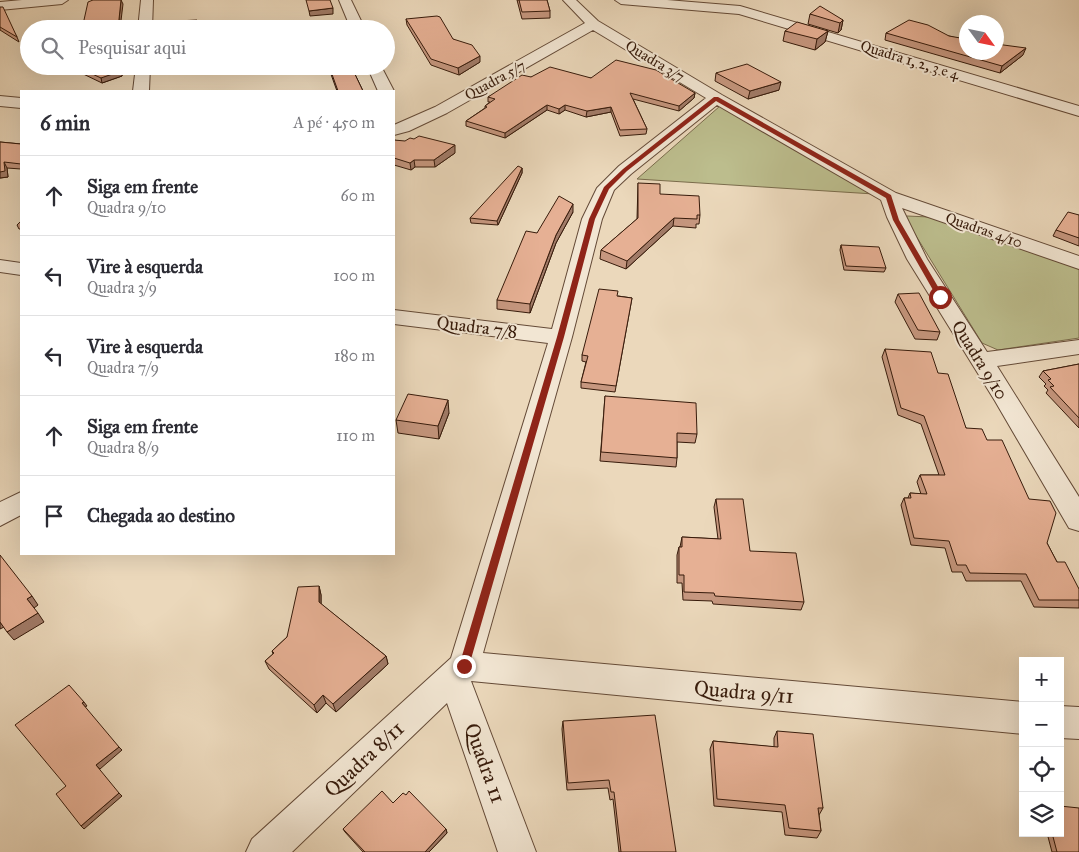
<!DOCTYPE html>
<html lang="pt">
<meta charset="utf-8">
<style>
body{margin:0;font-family:"IM FELL Great Primer",serif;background:#f2f2f3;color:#2b2b33}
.controls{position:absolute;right:15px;bottom:15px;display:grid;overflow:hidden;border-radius:0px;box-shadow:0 5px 20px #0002}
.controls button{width:45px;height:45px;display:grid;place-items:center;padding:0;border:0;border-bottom:1px solid #e1e1e2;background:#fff;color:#2b2b33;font:25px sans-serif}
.compass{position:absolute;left:959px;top:15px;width:45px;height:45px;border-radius:50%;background:#fff;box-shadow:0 5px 20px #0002;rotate:123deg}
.stop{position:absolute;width:15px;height:15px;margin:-11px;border:4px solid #8f2418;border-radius:50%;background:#fff}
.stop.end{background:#8f2418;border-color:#fff;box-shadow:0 1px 5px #0008}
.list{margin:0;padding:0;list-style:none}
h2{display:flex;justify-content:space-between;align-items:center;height:65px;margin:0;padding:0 20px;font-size:21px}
h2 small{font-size:16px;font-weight:400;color:#7c7c81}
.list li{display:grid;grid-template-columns:32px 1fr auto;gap:15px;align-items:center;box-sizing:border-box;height:80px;padding:0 20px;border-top:1px solid #e1e1e2}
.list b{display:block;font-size:19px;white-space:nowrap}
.list p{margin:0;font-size:16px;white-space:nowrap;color:#7c7c81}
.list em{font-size:16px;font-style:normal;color:#7c7c81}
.icon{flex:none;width:28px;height:28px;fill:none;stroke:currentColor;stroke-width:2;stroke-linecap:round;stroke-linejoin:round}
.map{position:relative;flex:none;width:1079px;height:852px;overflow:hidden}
.search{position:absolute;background:#fff;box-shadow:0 5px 20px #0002;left:20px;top:20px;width:375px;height:55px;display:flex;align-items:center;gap:12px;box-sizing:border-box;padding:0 18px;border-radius:28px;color:#7c7c81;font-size:19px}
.panel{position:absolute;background:#fff;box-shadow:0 5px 20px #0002;left:20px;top:90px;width:375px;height:465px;border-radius:0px}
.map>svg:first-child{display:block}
.green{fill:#bcbd8d;stroke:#7a6c4c}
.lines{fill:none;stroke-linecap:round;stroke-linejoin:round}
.minor-casing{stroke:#644a37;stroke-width:2}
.minor{fill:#f2e6d3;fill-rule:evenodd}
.wall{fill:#c6977f;stroke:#371b0b}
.shaded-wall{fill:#a17b68;stroke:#371b0b}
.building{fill:#e6b094;stroke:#371b0b}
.route{fill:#8f2418}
.labels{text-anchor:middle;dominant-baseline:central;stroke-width:4;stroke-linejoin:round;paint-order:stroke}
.far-street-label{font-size:15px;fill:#371b0b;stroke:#f2e6d3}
.street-label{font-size:18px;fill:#371b0b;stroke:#f2e6d3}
.near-street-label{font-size:21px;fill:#371b0b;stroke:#f2e6d3}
</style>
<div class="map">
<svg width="1079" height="852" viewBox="0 0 1079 852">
<rect width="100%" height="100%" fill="#ebd8bb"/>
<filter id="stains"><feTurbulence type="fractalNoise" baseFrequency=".004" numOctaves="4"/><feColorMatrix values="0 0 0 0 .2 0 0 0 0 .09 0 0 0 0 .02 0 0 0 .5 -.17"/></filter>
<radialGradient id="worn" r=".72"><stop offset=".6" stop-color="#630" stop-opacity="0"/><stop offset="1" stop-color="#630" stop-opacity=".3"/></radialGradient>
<path class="green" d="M720,106L874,194L637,179Z
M907,216L929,217L1079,268V338L998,350L982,343L905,218Z"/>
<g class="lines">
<g class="minor-casing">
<path id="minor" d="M22,0H68L62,4L0,10V2Z
M141,0H153L152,29H138Z
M339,0H351L365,29H351Z
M563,0H576L598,21L722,95L896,193L1079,256V269L902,208L927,259L987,352L1079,340V354L997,366L1079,497V531L1069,528L995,401L907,259L887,217L881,200L717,105L631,174L614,190L602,219L572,337L483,653L1023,702V734L471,681L536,852H498L447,703L292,852H246L252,839L451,658L548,343L394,324V310L552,329L582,219L597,188L619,166L706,98L593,30L447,113L409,131L394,135V125L435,107L585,23Z
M615,0H667L740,6L1079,106V116L739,14L621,4Z
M136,66H150L149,91H133Z
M367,66H381L394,91H378Z
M0,96L21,98V108L0,106Z
M0,260L21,263V275L0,272Z
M21,492V515L0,526V502Z
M1060,706L1079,707V739L1060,738Z"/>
</g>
<use href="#minor" class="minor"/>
</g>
<path class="wall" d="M517,0H547L550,11V18L522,19Z
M0,7L17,37L19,42L0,30Z
M810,14L843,20L841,30L838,33L808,24Z
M406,19L453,39L480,62L459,75L431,65L407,25Z
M785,31H828L825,42L815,50L783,41Z
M886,33L949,36L1023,55L1000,73L885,40Z
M75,66H123L122,76L102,83L77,71Z
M328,66H351L363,91H337Z
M716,73L779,90L748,99L715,81Z
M531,77L591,78L695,93L694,98L679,111L633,99L647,129L646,134L620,136L611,112L586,117L565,110L559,114L547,110L505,138L466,126V121L485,108V106L490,102H488V97Z
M394,140L455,153L435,167H415L411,170L394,165Z
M0,142L21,144V169L7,168L8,177L0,178Z
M522,168V173L498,225L471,223L470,218Z
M638,183L700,215L699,224H696V228L673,226L626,269L600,259L601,250L637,219Z
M573,212L556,243L530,313L497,309V300L537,233Z
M1079,215V246L1053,236L1056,230Z
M21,221V229H19L17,225Z
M841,245L886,268L884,272L844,270L840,250Z
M898,294L940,332L937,340L915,339L895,302Z
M618,296L632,298L615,392L581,388V382L586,362L582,361V355Z
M885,349L938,373L966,428L987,440L1047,543L1057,562L1079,589V608L1034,607L1021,581H966L962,572H952L945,548L911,545L901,505L904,498H908L910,493L921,494L917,482L920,475H939L921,424L898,415L882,357Z
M1079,364V428L1046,393L1048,390L1044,386L1046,384L1039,377L1043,371Z
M605,396L697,434L695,443L677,442V458L676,467L600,461Z
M449,413L439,439L398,433L396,420Z
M716,499L750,551L804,602L801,610L713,604L712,601L683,600L682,583H677V555L679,547H680L682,537L718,539L714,507Z
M319,586L321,595V604L386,656L388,664L336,712L326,703L317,713L269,669L265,661L273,654L272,651L287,637Z
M563,721L676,852H619L613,799L610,800L608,788L567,790L562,729Z
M777,731L823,808L819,815L821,831L817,838L785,835L782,812L714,806L710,749L713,741L774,747V738Z
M393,803L446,829L447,833L429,852H363L345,832L343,829Z
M1047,833H1060L1079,852H1052Z"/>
<path class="shaded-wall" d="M121,0L123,4L120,29H118Z
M333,8V14L310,16L309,11Z
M843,20L841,30L838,33L840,23Z
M828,31L825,42L815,50L817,39Z
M1026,48L1023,55L1000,73L1002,66Z
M480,56V62L459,75L458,68Z
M121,66H123L122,76L102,83L101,78Z
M781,82L779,90L748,99L750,91Z
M695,93L694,98L679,111V106Z
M547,105V110L505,138V133Z
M565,105V110L559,114V109Z
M611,107V112L586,117L587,111Z
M455,145V153L435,167L434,160Z
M414,160L415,167L411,170L410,163Z
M4,162L7,168L8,177L0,178V172Z
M522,168V173L498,225L497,221Z
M573,204V212L556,243L530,313V304L556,235Z
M674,218L673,226L626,269L627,261Z
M448,400L449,413L439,439L438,426Z
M319,586L321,595V610L319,602Z
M32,596L38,605L34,608L27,599Z
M38,613L44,622L14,640L7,632Z
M0,622L4,627L0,629Z
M386,656L388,664L336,712L333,704Z
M323,695L326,703L317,713L314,705Z
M84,702L87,706L85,707L82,703Z
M119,747L122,750L100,769L96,765Z
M119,793L122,796L84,829L81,826Z
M446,829L447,833L429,852H425Z"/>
<path class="building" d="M93,0H121L118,29H82L88,2Z
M306,0H330L333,8L309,11Z
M519,0H547L550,11L522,12Z
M820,6L843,20L840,23L810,14Z
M0,7H3L17,37L0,27Z
M437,16L440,17L453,39L472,45L480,56L458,68L431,59L406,19Z
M197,20L198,29H178L177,21Z
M909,20L928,25L949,36L966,39V52H996V44L1026,48L1002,66L886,33Z
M797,22L828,31L817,39L785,31Z
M616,60L656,70L695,93L679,106L630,93L647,129L620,130L611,107L587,111L565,105L559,109L547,105L505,133L466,121L487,107L485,106L495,99L488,97L522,75L531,77L550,67L591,78Z
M747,64L781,82L750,91L716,73Z
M75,66H121V71L101,78Z
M329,66H351L363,91H338Z
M419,136L455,145L434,160H414L410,163L394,158V140L405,141L410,138L414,139Z
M0,142L21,144V164L4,162L5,171L0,172Z
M518,166L522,168L497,221L470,218Z
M638,183L660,184V194L699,196L700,215H697V219L674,218L627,261L601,250L638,218Z
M559,196L573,204L556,235L530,304L497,300L526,231L537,233Z
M1068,212L1079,215V238L1056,230Z
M841,245L879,247L886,268L846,266Z
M599,289L618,291L617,296L632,298L616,386L581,382L588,356L582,355Z
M919,293L940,332L918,330L898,294Z
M885,349L931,352L938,373L948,374L966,428L982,429L987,440H1002L1029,499L1050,501L1056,513L1047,543L1057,562H1065L1079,589V600H1039L1026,574L970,573L966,565H957L949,541L914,538L904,498H911L910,493L927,494L920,475H945L924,416L901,408Z
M1079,364V418L1050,387L1054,386L1048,380L1051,379L1043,371Z
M408,394L448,400L438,426L396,420Z
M605,396L696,403L697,434L677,433V458L601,452Z
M716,499H743L750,551L796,553L804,602L715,596L714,593L684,592V575H679V547H682V537L721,539Z
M0,555L32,596L27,599L38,613L7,632L0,622Z
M319,586V602L386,656L333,704L323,695L314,705L265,661L274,653L272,651L287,637L298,587Z
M69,685L84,702L82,703L119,747L96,765L119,793L81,826L56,794L66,786L15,725Z
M655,715L676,852H621L614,792H611L609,780L568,783L563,721Z
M777,731L813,734L823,808H818L821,831L789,828L785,805L717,799L713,741L778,747Z
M382,791L393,803L403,793L406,795L409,791L446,829L425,852H365L343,829Z
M1060,806L1079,808V852H1057L1052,833H1060Z"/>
<path class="route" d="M714,97H718L891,195L899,220L944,297L940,299L937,297L893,220L886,198L716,101L627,171L609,189L595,219L564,337L469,666L468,669H461L459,666L557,337L589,219L604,187L623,169Z"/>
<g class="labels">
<g class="far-street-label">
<text transform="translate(910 60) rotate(17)">Quadra 1, 2, 3 e 4</text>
<text transform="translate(655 61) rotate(31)">Quadra 3/7</text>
<text transform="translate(495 80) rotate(-29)">Quadra 5/7</text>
<text transform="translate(984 230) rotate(19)">Quadras 4/10</text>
</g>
<g class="street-label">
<text transform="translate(477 327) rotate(7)">Quadra 7/8</text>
<text transform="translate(980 360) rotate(58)">Quadra 9/10</text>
</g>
<g class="near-street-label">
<text transform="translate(744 692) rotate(5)">Quadra 9/11</text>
<text transform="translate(364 759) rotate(-43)">Quadra 8/11</text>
<text transform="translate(485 763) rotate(70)">Quadra 11</text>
</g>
</g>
<rect width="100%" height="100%" filter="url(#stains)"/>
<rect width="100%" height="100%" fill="url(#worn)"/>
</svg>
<div class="controls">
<button>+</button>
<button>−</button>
<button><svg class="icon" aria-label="locate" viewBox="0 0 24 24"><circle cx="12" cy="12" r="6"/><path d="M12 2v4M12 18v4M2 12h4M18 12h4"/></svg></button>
<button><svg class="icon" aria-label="layers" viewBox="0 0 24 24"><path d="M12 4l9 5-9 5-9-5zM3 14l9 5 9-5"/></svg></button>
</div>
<svg class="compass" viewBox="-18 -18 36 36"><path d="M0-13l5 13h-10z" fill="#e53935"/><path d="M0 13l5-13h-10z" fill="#7c7c81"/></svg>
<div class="stop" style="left:940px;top:297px"></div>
<div class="stop end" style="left:464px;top:666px"></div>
<div class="search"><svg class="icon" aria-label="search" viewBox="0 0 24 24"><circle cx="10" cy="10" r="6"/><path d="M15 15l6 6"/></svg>Pesquisar aqui</div>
<section class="panel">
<h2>6 min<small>A pé · 450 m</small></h2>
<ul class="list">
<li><svg class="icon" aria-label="ahead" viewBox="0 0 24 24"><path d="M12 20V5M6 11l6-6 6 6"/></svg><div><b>Siga em frente</b><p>Quadra 9/10</p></div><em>60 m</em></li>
<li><svg class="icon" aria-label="left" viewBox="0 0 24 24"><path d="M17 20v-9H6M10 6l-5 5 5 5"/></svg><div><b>Vire à esquerda</b><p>Quadra 3/9</p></div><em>100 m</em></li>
<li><svg class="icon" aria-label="left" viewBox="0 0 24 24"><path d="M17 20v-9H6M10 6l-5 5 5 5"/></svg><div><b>Vire à esquerda</b><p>Quadra 7/9</p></div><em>180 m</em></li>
<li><svg class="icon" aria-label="ahead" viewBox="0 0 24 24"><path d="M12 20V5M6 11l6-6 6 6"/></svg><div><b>Siga em frente</b><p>Quadra 8/9</p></div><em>110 m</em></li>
<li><svg class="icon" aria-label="arrive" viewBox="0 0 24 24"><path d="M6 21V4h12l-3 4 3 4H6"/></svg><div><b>Chegada ao destino</b></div></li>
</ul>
</section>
</div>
